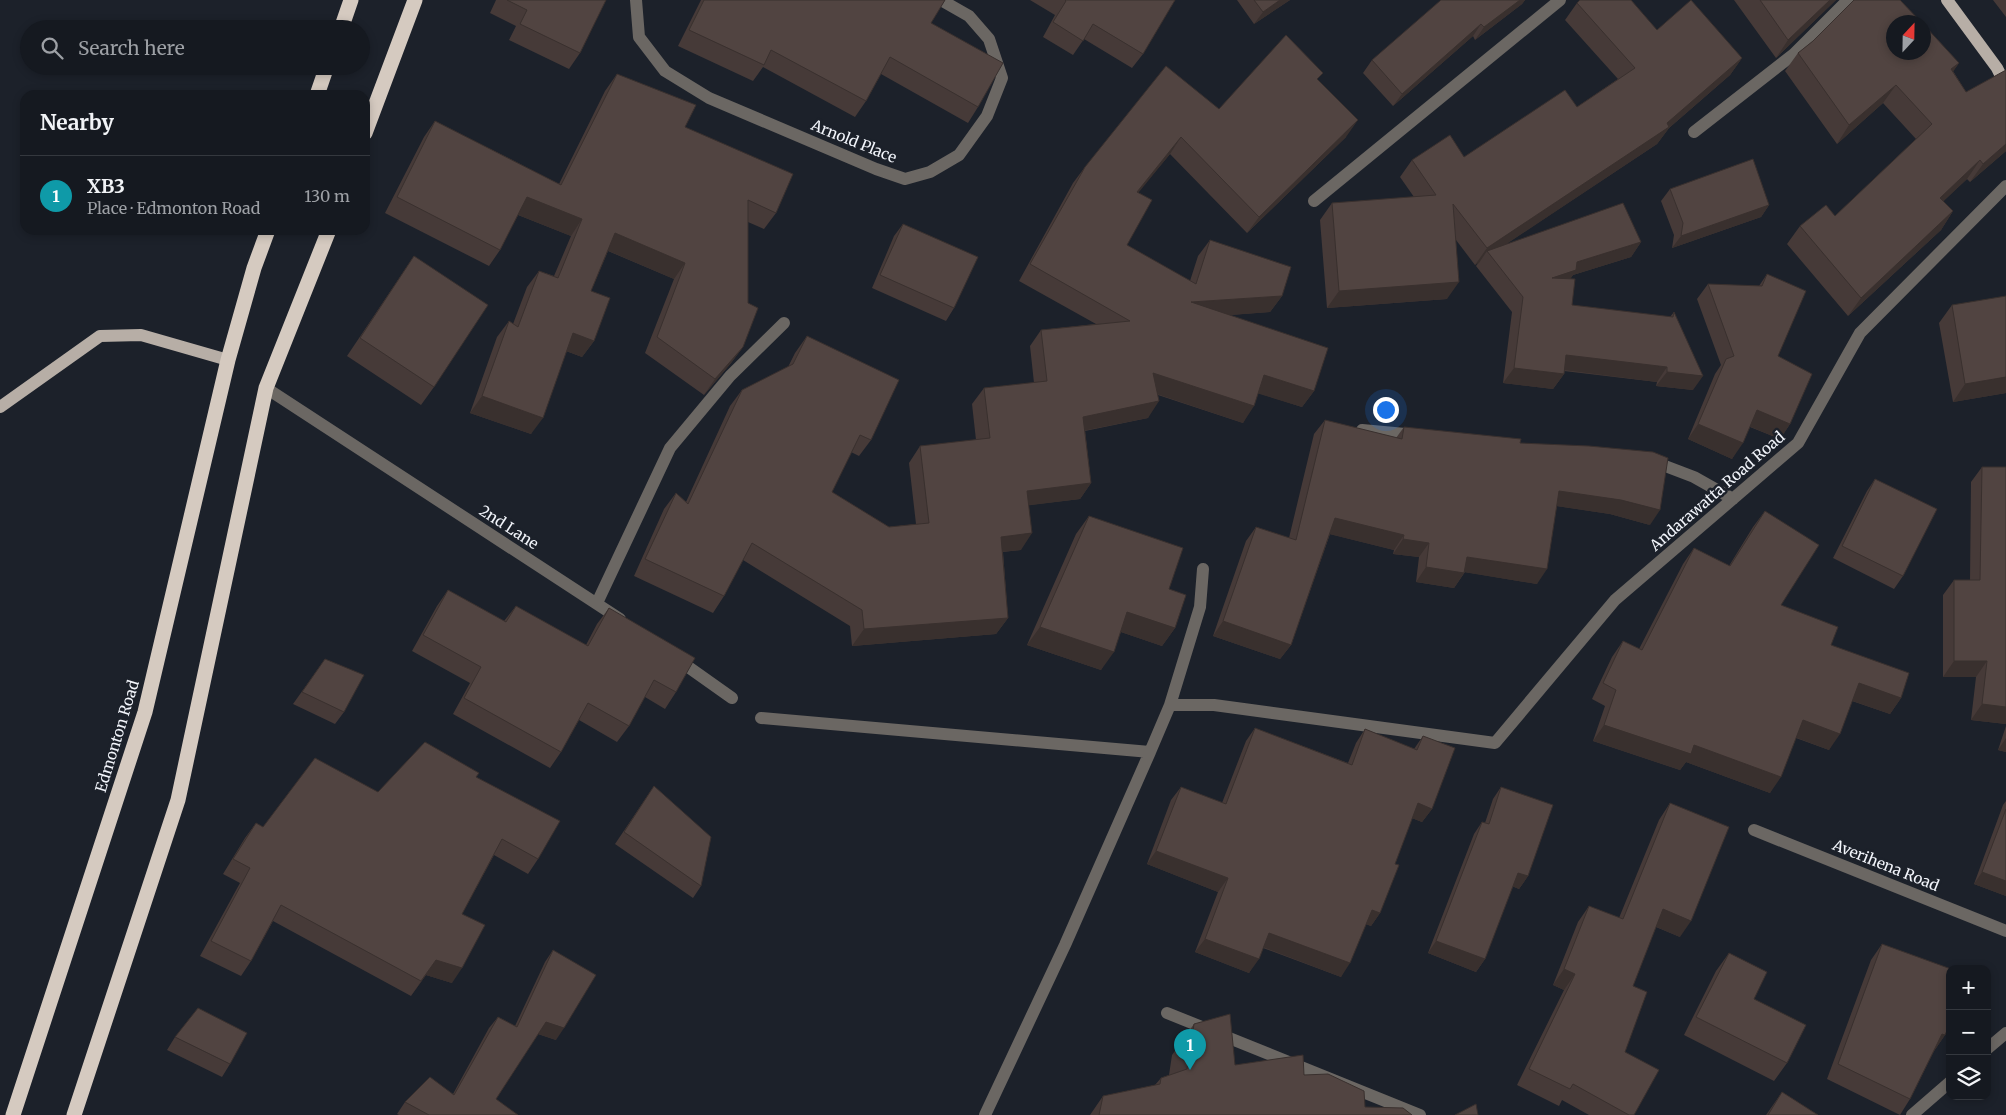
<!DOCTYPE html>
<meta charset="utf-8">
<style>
body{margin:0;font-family:Merriweather,serif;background:#1e2229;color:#f1f3f6}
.controls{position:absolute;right:15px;bottom:15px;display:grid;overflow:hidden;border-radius:10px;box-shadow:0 2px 8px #0003}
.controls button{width:45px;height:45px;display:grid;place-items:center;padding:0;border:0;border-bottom:1px solid #34383e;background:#151920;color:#f1f3f6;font:25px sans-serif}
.compass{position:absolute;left:1886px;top:15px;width:45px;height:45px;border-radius:50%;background:#151920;box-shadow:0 2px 8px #0003;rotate:22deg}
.you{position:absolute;left:1385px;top:409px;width:18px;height:18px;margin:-12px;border:4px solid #fff;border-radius:50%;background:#1a73e8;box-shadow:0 0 0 8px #1a73e833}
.badge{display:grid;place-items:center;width:32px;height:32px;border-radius:50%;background:#1a73e8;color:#fff;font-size:16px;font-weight:700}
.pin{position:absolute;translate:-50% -41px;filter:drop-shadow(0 1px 2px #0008)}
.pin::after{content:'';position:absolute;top:26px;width:18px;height:15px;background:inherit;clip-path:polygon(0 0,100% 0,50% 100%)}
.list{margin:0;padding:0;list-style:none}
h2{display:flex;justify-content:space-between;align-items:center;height:65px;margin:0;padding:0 20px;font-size:21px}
h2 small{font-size:16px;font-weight:400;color:#9da0a5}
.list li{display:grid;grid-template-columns:32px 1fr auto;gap:15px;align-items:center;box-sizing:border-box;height:80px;padding:0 20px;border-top:1px solid #34383e}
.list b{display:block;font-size:19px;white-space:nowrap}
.list p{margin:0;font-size:16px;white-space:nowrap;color:#9da0a5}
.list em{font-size:16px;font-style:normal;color:#9da0a5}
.icon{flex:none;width:28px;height:28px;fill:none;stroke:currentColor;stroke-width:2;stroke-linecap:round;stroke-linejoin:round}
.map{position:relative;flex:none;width:2006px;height:1115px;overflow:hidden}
.search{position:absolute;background:#151920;box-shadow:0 2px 8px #0003;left:20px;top:20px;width:350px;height:55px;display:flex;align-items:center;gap:12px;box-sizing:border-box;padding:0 18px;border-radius:28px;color:#9da0a5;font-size:19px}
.panel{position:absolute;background:#151920;box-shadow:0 2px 8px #0003;left:20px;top:90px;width:350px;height:145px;border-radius:15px}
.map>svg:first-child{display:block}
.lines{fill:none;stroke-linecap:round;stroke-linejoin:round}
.minor{stroke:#6b6763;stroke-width:12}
.major{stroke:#b7aea6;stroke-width:12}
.highway{stroke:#d5cac0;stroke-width:15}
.wall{fill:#463a38}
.shaded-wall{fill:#39302e}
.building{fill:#514441;stroke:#39302e}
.labels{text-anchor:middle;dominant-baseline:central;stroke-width:5;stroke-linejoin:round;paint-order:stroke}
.street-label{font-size:15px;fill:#f2f5fb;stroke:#1c212a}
</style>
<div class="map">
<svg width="2006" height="1115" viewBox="0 0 2006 1115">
<rect width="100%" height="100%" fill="#1c212a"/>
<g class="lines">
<path class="minor" d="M636,0L639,37L665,71L709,98L876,169L905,179L930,172L959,155L987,116L1002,78L989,39L969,16L941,0
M1694,132L1794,54L1848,0
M1314,201L1560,0
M266,388L620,619
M1362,430L1416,435
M1652,461L1694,477L1733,499
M597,603L670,448L730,376L784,323
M677,659L732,698
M1170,705L1200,607L1203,569
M761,718L1150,752L1170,705H1214L1495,743L1615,600L1798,443L1860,333L2006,186
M1754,830L2006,931
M1167,1013L1420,1115
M1987,1049L2006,1033
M985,1115L1065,945L1150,752
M1912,1115L1950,1082"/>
<path class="major" d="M1947,0L1997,68L2006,86
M0,407L100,336L141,335L228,360"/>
<path class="highway" d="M341,29L351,0
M317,95L327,66
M365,133L415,0
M13,1115L145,712L228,360L254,268L268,230
M74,1115L178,800L266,388L329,230"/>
</g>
<path class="wall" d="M496,0H606L580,53L569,69L509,40L516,26L490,13Z
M701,0H945L931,23L978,107L968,123L881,74L866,101L855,117L763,67L753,81L678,46Z
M1030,0H1175L1143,54L1132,68L1084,39L1073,55L1043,37L1055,15Z
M1237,0H1290L1254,24Z
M1520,0H1525L1522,4L1475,40L1473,36L1393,106L1363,73L1372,60Z
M1734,0H1836L1776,58Z
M1993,0H2006V17Z
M1577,3L1742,58L1730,75L1669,128L1657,144L1506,244L1641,242L1631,257L1573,275L1570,279L1572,305L1670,317L1674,312L1693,390L1656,386L1657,382L1564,371V374L1553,389L1503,383L1512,312L1476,266L1479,262L1475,265L1456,240L1447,299L1327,308L1320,220L1332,203L1414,197L1400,177L1412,160L1464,157L1577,107L1618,79L1565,20Z
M1813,41L1959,63L1953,71L1966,92L2006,151L1970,182L1967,179L1943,201L1953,211L1941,230L1848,316L1787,244L1800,226L1835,216L1916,139L1883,103L1837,144L1785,71L1798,53Z
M617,74L685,127L776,213L764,229L748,222L743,347L731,363L704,395L645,353L674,279L608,251L591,291L594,341L582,357L566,351L531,434L470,413L497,337L509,321L513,324L527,287L539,271L554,276L571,236L518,215L500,250L489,266L385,213L424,137L435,121L559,184L605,91Z
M1318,80L1346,137L1247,233L1170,154L1138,192L1127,245L1190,281L1198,256L1210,240L1282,296L1270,312L1229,315L1314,391L1302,407L1258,393L1243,423L1158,395L1148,418L1085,431L1091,483L1080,499L1029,505L1021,550L1003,552L1008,618L996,634L852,646L850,626L743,560L724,596L713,613L634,576L664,509L676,493L686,502L730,406L742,390L788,367L795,353L807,336L871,440L859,456L851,452L832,492L889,527L916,524L909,463L920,446L976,440L972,404L984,388L1034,383L1030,346L1041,330L1096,324L1019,281L1073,183L1085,167L1219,109Z
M1670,189L1769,205L1761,217L1672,248L1674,235L1661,201Z
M903,224L954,308L946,321L872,288L894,236Z
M414,256L434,387L421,405L347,356Z
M1767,274L1778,356L1790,424L1780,439L1750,427L1732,459L1688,439L1715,374L1721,365L1697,299L1708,284L1759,286Z
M1952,305L2006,393L1953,402L1939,323Z
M1325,420L1396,438L1404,427L1520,443L1650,525L1610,514L1557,506L1537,584L1465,572L1454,588L1416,582L1419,557L1393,554L1394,550L1330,534L1291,645L1280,659L1213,636L1246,541L1256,527L1289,538L1314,434Z
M1982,467H2006V724L1971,720L1976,677H1943V595L1954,580H1970L1971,482Z
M1875,479L1903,576L1894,589L1833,558L1867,491Z
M1765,511L1781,605L1831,645L1901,698L1890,714L1852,701L1829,750L1796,738L1770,793L1686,762L1680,770L1593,741L1605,706L1592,699L1612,657L1623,641L1639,649L1683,564L1694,548L1729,566L1753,527Z
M1089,516L1169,589L1175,628L1162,646L1121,632L1101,670L1027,645L1076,534Z
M448,590L504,621L516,606L586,645L597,624L609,608L676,692L665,709L645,697L629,726L617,742L579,720L561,752L550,768L453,714L470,683L412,651L437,606Z
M325,659L344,712L335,724L293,704Z
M2006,726V752L1998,750Z
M1255,728L1348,763L1356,743L1365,729L1414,749L1423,736L1432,809L1422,822L1412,818L1395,864L1380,913L1371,926L1366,924L1341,977L1263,948L1249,973L1195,952L1218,892L1147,864L1171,800L1181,787L1222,803L1246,741Z
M476,777L538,859L528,874L494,855L462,914L452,983L426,975L411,996L273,921L251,961L241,976L200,956L240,883L223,874L245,838L256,823L263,827L378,792Z
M654,786L701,886L693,898L615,844Z
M1501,787L1528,876L1519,889L1512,886L1485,959L1476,972L1428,953L1474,834L1482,822L1485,823L1493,799Z
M2006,801V896L1974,884L2003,805Z
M1670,803L1680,937L1656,927L1633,986L1625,1052L1634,1115H1589L1562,1100L1559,1106L1517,1085L1564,990L1553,985L1578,922L1589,906L1619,918L1659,820Z
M1882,944L1945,1035L1934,1051L1910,1099L1900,1115L1827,1079L1871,960Z
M553,950L556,1040L538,1034L496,1099L518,1115H399L397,1114L405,1102L453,1094L489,1028L498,1017L515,1026L545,962Z
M1729,953L1787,1063L1774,1081L1684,1035L1716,971Z
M1194,1024L1235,1065L1304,1075L1365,1107L1412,1115H1090L1103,1096L1155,1085L1161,1078L1169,1075L1172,1055Z
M175,1037L230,1064L222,1077L167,1050Z
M1782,1092L1818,1115H1766Z"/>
<path class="shaded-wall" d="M1280,0H1290L1254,24L1263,12Z
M1520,0H1525L1522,4L1475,40L1484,27Z
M1830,0H1836L1776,58L1788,40Z
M1481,24L1473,36L1393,106L1402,94Z
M1742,58L1730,75L1669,128L1657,144L1490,255L1487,251L1479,263L1475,265L1487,248L1667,123Z
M1959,63L1946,82L1951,69Z
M1896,85L1883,103L1837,144L1849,125Z
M1358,120L1346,137L1247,233L1259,217Z
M1181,137L1170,154L1126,208L1137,192Z
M2006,144V151L1970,182L1983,164Z
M1980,160L1967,179L1928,216L1940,198Z
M527,197L582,219L571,236L516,214Z
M1769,205L1761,217L1672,248L1681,236Z
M1953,211L1941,230L1848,316L1861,298Z
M615,233L685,263L674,279L604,249Z
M1641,242L1631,257L1573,275L1566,285L1552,278L1577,262Z
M1459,282L1447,299L1327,308L1339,291Z
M1282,296L1270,312L1180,319L1191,302Z
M573,333L594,341L582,357L561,349Z
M743,347L731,363L704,395L715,379Z
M1566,355L1667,367L1657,382L1556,369Z
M1514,368L1564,374L1553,389L1503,383Z
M1667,372L1703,376L1693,390L1656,386Z
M1153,373L1254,406L1243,423L1142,389Z
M1264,375L1314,391L1302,407L1253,392Z
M2006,377V393L1953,402L1965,384Z
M482,396L543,418L531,434L470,413Z
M1159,401L1148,418L1072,433L1083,417Z
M1757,410L1790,424L1780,439L1746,425Z
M1698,424L1743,443L1732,459L1688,439Z
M1091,483L1080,499L1016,507L1027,491Z
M1559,491L1621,500L1660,510L1650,525L1610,514L1549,505Z
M1335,518L1404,535L1394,550L1325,533Z
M1032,533L1021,550L990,553L1001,537Z
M1403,539L1429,543L1419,557L1393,554Z
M1467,557L1547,569L1537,584L1457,571Z
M1426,567L1464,573L1454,588L1416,582Z
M1127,612L1175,628L1162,646L1115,630Z
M1008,618L996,634L852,646L864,629Z
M1223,621L1291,645L1280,659L1213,636Z
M1040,627L1114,652L1101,670L1027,645Z
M1954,661H1987L1976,677H1943Z
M1859,683L1901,698L1890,714L1847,699Z
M1982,704L2006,707V724L1971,720Z
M1803,720L1840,734L1829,750L1792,736Z
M1604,725L1694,745L1781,777L1770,793L1686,762L1680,770L1593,741Z
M2006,738V752L1998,750Z
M1418,803L1432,809L1422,822L1409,817Z
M1156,851L1228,878L1218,892L1147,864Z
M1982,872L2006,881V896L1974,884Z
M1518,873L1528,876L1519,889L1509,885Z
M1663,909L1691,921L1680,937L1652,925Z
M1372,910L1380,913L1371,926L1362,923Z
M1269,933L1350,963L1341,977L1260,946Z
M1205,939L1259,959L1249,973L1195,952Z
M1436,941L1485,959L1476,972L1428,953Z
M436,960L462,968L452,983L426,975L411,996Z
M1564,969L1575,974L1564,990L1553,985Z
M546,1022L564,1028L556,1040L538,1034Z
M1942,1034L1945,1035L1934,1051L1931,1050Z"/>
<path class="building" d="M507,0H606L580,53L520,24L527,10Z
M704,0H945L931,23L1003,63L978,107L890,57L866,101L771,50L764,65L689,30Z
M1065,0H1175L1143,54L1093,24L1083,41L1053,22L1066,1Z
M1254,0H1280L1263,12Z
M1441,0H1520L1484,27L1481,24L1402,94L1372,60Z
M1580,0H1631L1657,30L1691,0L1742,58L1667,123L1669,127L1487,248L1453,204L1459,282L1339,291L1332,203L1436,195L1412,160L1450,135L1464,157L1565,90L1577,107L1635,68L1577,3Z
M1760,0H1830L1788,40Z
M1854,0H1900L1921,22H1894V52H1924V25L1959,63L1951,69L1966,92L2006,70V144L1983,164L1980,160L1940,198L1953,211L1861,298L1800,226L1826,205L1835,216L1932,124L1896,85L1849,125L1798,53L1813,41Z
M1286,35L1323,73L1317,79L1358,120L1259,217L1181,137L1137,192L1152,200L1127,245L1196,284L1210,240L1291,267L1282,296L1191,302L1328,348L1314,391L1264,375L1254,406L1153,373L1159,401L1083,417L1091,483L1027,491L1032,533L1001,537L1008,618L864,629L862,610L752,543L724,596L645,559L676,493L688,504L742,390L793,364L807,336L899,380L871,440L860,435L832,492L889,527L929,523L920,446L990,438L984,388L1047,381L1041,330L1130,321L1030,264L1085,167L1166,66L1219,109Z
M617,74L696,105L685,127L793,174L776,213L748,200V303L758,308L743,347L715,379L657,337L685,263L615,233L591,291L610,298L594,341L573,333L543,418L482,396L509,321L518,327L539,271L558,278L582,219L527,197L500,250L397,197L435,121L561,185Z
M1753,159L1769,205L1681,236L1683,223L1670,189Z
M1623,203L1641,242L1577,262L1576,270L1552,278L1575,279L1572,305L1673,317L1674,312L1703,376L1667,372V367L1566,355L1564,374L1514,368L1523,297L1487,251Z
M903,224L978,257L954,308L880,275Z
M414,256L488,305L434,387L360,338Z
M1767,274L1806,291L1778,356L1812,374L1790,424L1757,410L1743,443L1698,424L1726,359L1734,356L1708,284L1762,286Z
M2006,296V377L1965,384L1952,305Z
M1325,420L1402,439L1404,427L1521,439L1520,443L1589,446L1653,452L1668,458L1660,510L1621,500L1559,491L1547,569L1467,557L1464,573L1426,567L1429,543L1403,539L1404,535L1335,518L1291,645L1223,621L1256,527L1296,540Z
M1982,467H2006V707L1982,704L1987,661H1954V580H1980Z
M1875,479L1937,509L1903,576L1842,546Z
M1765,511L1819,545L1781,605L1838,627L1831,645L1909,673L1901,698L1859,683L1840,734L1803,720L1781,777L1694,745L1691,754L1604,725L1616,690L1603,683L1623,641L1642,650L1694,548L1730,566Z
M1089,516L1183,548L1169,589L1186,595L1175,628L1127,612L1114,652L1040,627Z
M448,590L506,622L516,606L588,646L609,608L695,658L676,692L654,680L629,726L588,703L561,752L464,698L481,667L423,635Z
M325,659L364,675L344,712L302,692Z
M1255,728L1352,765L1365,729L1417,750L1423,736L1455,748L1432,809L1418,803L1395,864L1399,865L1380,913L1372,910L1350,963L1269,933L1259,959L1205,939L1228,878L1156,851L1181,787L1226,804Z
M425,742L479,773L476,777L560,821L538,859L502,839L462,914L485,925L462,968L436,960L421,981L281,905L251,961L211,941L250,868L233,859L256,823L263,827L315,758L378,792Z
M654,786L711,837L701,886L624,832Z
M1501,787L1553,805L1528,876L1518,873L1485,959L1436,941L1482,822L1489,824Z
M1670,803L1729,827L1691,921L1663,909L1633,986L1647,992L1625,1052L1659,1070L1634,1115H1629L1573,1084L1570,1089L1529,1069L1575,974L1564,969L1589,906L1623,919Z
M2006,809V881L1982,872Z
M1882,944L1951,969H1950V1024L1945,1035L1942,1034L1910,1099L1838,1064Z
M553,950L596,975L564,1028L546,1022L496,1099L518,1115H429L405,1102L430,1077L454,1095L498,1017L517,1027Z
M1729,953L1767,972L1754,999L1806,1025L1787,1063L1696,1017Z
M198,1008L247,1033L230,1064L175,1037Z
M1230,1014L1235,1065L1303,1055L1304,1075L1328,1074L1364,1091L1365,1107L1403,1108L1412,1115H1099L1103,1096L1160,1084L1161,1078L1187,1069L1194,1024Z
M1782,1092L1818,1115H1768Z
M1476,1104L1478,1115H1455Z"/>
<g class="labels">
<g class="street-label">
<text transform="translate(854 141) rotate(22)">Arnold Place</text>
<text transform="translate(1717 491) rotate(-41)">Andarawatta Road Road</text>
<text transform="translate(509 527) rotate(33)">2nd Lane</text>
<text transform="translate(117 736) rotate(-73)">Edmonton Road</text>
<text transform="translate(1886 865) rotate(22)">Averihena Road</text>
</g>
</g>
</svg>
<div class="controls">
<button>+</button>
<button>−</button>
<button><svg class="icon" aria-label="layers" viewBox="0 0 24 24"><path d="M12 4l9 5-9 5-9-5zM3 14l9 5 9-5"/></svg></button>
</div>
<svg class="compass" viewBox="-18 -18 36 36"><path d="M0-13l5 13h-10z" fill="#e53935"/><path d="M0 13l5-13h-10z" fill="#9da0a5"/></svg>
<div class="you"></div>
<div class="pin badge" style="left:1190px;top:1070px;background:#0f9aa8">1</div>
<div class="search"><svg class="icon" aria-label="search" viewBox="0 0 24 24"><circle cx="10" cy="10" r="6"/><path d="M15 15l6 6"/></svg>Search here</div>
<section class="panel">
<h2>Nearby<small></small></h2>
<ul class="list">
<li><span class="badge" style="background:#0f9aa8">1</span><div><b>XB3</b><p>Place · Edmonton Road</p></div><em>130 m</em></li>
</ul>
</section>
</div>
